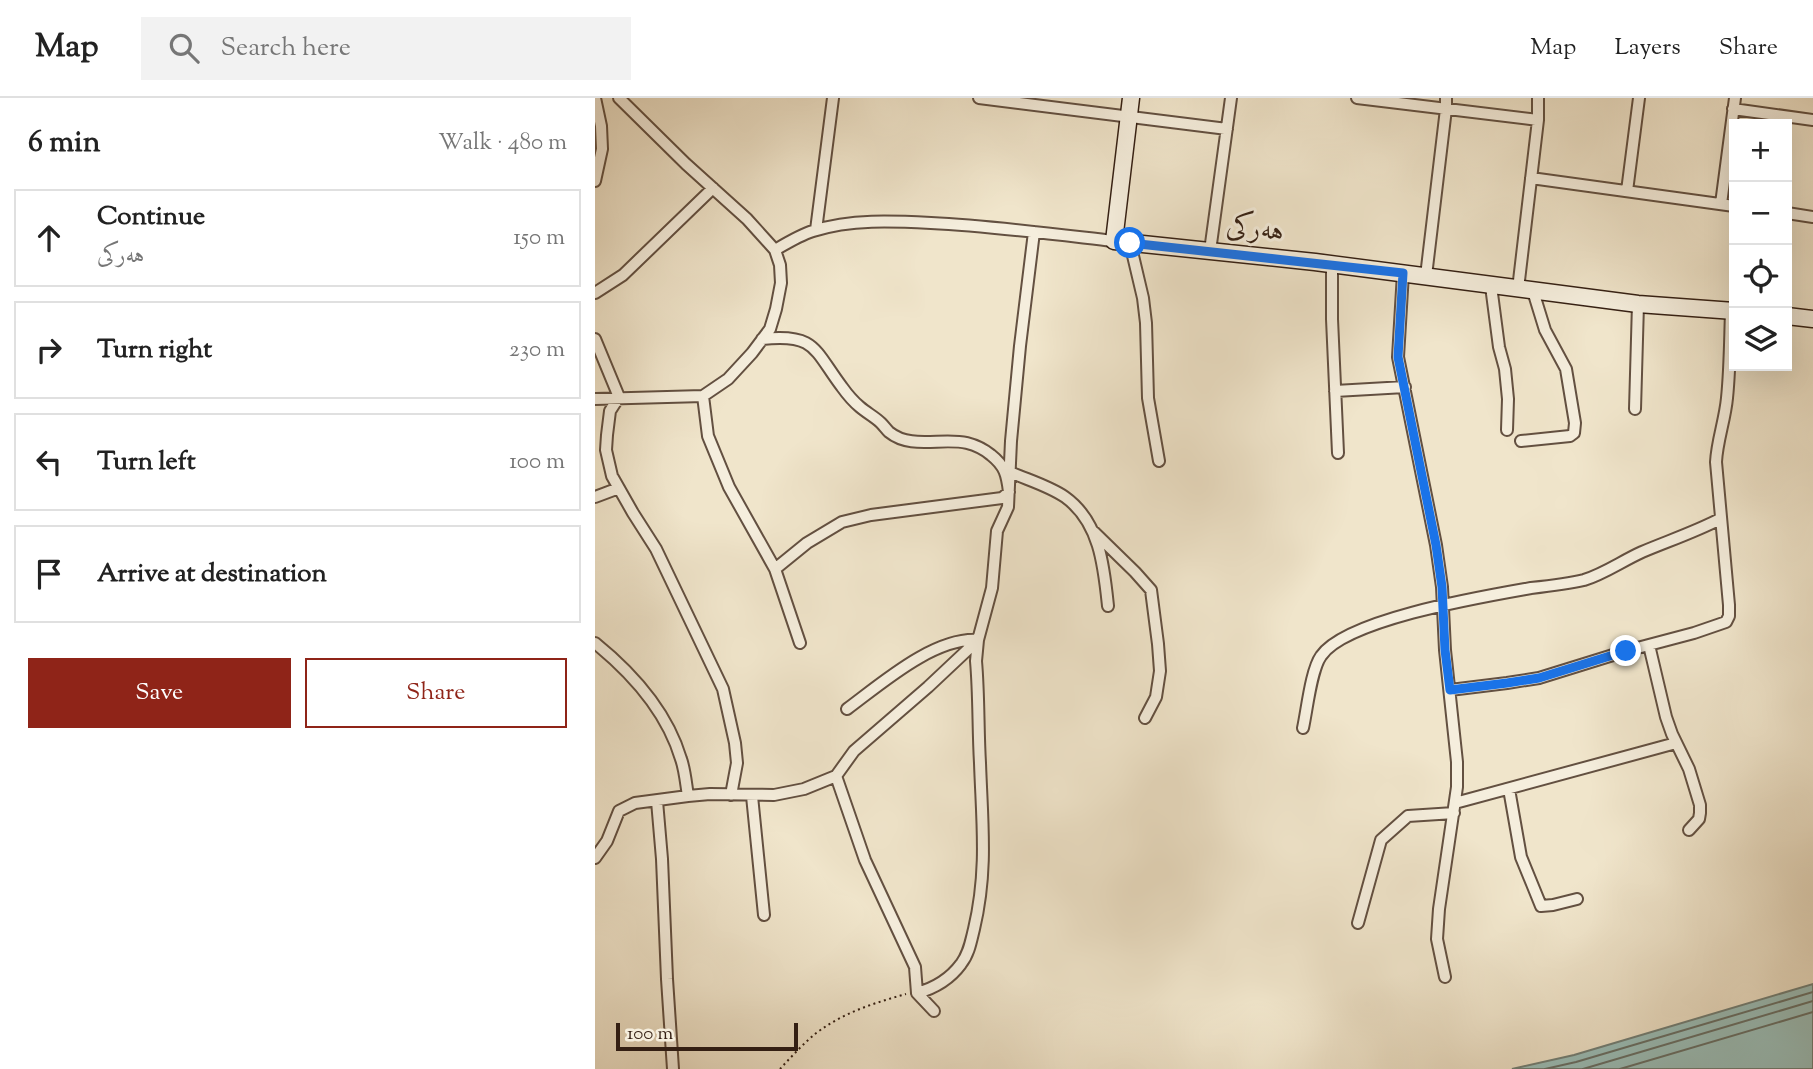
<!DOCTYPE html>
<meta charset="utf-8">
<style>
body{margin:0;font-family:"Sorts Mill Goudy",Amiri,serif;background:#f2f2f2;color:#222}
.controls{position:absolute;right:21px;top:21px;display:grid;overflow:hidden;border-radius:0px;box-shadow:0 7px 28px #0002}
.controls button{width:63px;height:63px;display:grid;place-items:center;padding:0;border:0;border-bottom:2px solid #e0e0e0;background:#fff;color:#222;font:35px sans-serif}
.scale{position:absolute;left:21px;bottom:18px;width:182px;box-sizing:border-box;padding-left:7px;border:4px solid #341f13;border-top:0;font-size:19px;line-height:24px;white-space:nowrap;color:#341f13;-webkit-text-stroke:5px #f5eedd;paint-order:stroke}
.stop{position:absolute;width:21px;height:21px;margin:-16px;border:5px solid #1a73e8;border-radius:50%;background:#fff}
.stop.end{background:#1a73e8;border-color:#fff;box-shadow:0 2px 7px #0008}
.list{margin:0;padding:0;list-style:none}
h2{display:flex;justify-content:space-between;align-items:center;height:91px;margin:0;padding:0 28px;font-size:30px}
h2 small{font-size:23px;font-weight:400;color:#767676}
.list li{display:grid;grid-template-columns:46px 1fr auto;gap:21px;align-items:center;box-sizing:border-box;height:98px;margin:0 14px 14px;padding:0 14px;border:2px solid #e0e0e0;border-radius:0px}
.list b{display:block;font-size:26px;white-space:nowrap}
.list p{margin:0;font-size:23px;white-space:nowrap;color:#767676}
.list em{font-size:23px;font-style:normal;color:#767676}
.actions{display:flex;gap:14px;padding:21px 28px}
.actions a{flex:1;padding:16px 0;border:2px solid #8f2418;border-radius:0px;text-align:center;font-size:24px;color:#8f2418}
.actions .main{background:#8f2418;color:#fff}
.icon{flex:none;width:38px;height:38px;fill:none;stroke:currentColor;stroke-width:2;stroke-linecap:round;stroke-linejoin:round}
.map{position:relative;flex:none;width:1218px;height:971px;overflow:hidden}
header{display:flex;align-items:center;gap:42px;box-sizing:border-box;height:98px;padding:0 35px;background:#fff;border-bottom:2px solid #e0e0e0}
header strong{font-size:33px}
nav{display:flex;gap:38px;margin-inline-start:auto;font-size:24px}
.search{width:490px;height:63px;background:#f2f2f2;display:flex;align-items:center;gap:18px;box-sizing:border-box;padding:0 24px;border-radius:0px;color:#767676;font-size:26px}
main{display:flex}
aside{flex:1;background:#fff}
.map>svg:first-child{display:block}
.water{fill:#9abfba;stroke:#717f77;stroke-width:2}
.lines{fill:none;stroke-linecap:round;stroke-linejoin:round}
.shore{stroke:#676f66;stroke-width:2}
.street-casing{stroke:#635041;stroke-width:14}
.secondary-casing{stroke:#341f13;stroke-width:19}
.path{stroke:#341f13;stroke-width:2;stroke-dasharray:2 3.5;stroke-linecap:butt}
.street{stroke:#f5eedd;stroke-width:10}
.secondary{stroke:#f5eedd;stroke-width:16}
.route{stroke:#1a73e8;stroke-width:9}
.labels{text-anchor:middle;dominant-baseline:central;stroke-width:6;stroke-linejoin:round;paint-order:stroke}
.street-label{font-size:28px;fill:#341f13;stroke:#f5eedd}
</style>
<header>
<strong>Map</strong>
<div class="search"><svg class="icon" aria-label="search" viewBox="0 0 24 24"><circle cx="10" cy="10" r="6"/><path d="M15 15l6 6"/></svg>Search here</div>
<nav><a>Map</a><a>Layers</a><a>Share</a></nav>
</header>
<main>
<aside>
<h2>6 min<small>Walk · 480 m</small></h2>
<ul class="list">
<li><svg class="icon" aria-label="ahead" viewBox="0 0 24 24"><path d="M12 20V5M6 11l6-6 6 6"/></svg><div><b>Continue</b><p>هەرکی</p></div><em>150 m</em></li>
<li><svg class="icon" aria-label="right" viewBox="0 0 24 24"><path d="M7 20v-9h11M14 6l5 5-5 5"/></svg><div><b>Turn right</b></div><em>230 m</em></li>
<li><svg class="icon" aria-label="left" viewBox="0 0 24 24"><path d="M17 20v-9H6M10 6l-5 5 5 5"/></svg><div><b>Turn left</b></div><em>100 m</em></li>
<li><svg class="icon" aria-label="arrive" viewBox="0 0 24 24"><path d="M6 21V4h12l-3 4 3 4H6"/></svg><div><b>Arrive at destination</b></div></li>
</ul>
<div class="actions"><a class="main">Save</a><a>Share</a></div>
</aside>
<div class="map">
<svg width="1218" height="971" viewBox="0 0 1218 971">
<rect width="100%" height="100%" fill="#f0e5cb"/>
<filter id="stains"><feTurbulence type="fractalNoise" baseFrequency=".00286" numOctaves="4"/><feColorMatrix values="0 0 0 0 .2 0 0 0 0 .09 0 0 0 0 .02 0 0 0 .5 -.17"/></filter>
<radialGradient id="worn" r=".72"><stop offset=".6" stop-color="#630" stop-opacity="0"/><stop offset="1" stop-color="#630" stop-opacity=".3"/></radialGradient>
<path class="water" d="M1218,886V971H917L979,957Z"/>
<g class="lines">
<path class="shore" d="M950,971L981,964L1218,894
M988,971L1218,903
M1025,971L1218,914"/>
<g class="street-casing">
<path id="street" d="M384,0L632,31
M762,0L943,22
M1138,11L1218,22
M936,80L1139,108
M0,83L7,51L6,28L0,0
M1032,93L1044,0
M1126,106L1140,0
M1192,115L1218,119
M221,132L238,0
M535,145L548,200L551,225L553,300L564,363
M180,152C192,145 205,137 218,133C256,121 297,123 336,125C397,128 458,136 519,143
M615,153L636,0
M737,167V221L743,355
M808,175L803,259L841,447L847,489L850,552L862,664V689L844,811L842,841L850,879
M831,178L851,11V0
M896,188L904,249L910,271L913,301L912,332
M923,191L943,22V0
M0,195L28,177L118,90
M0,241L24,299L15,313L12,337L11,352L17,378L38,415L61,451L128,591L140,645L142,665L136,697
M167,241C221,235 219,252 247,289C252,296 259,304 265,309C272,315 280,319 286,325C289,328 291,331 294,334C316,352 347,339 372,345C380,347 390,352 396,357C410,368 412,377 414,394L407,400L276,417L247,424L212,445L180,471
M740,293L810,289
M108,298L113,338L134,389L180,471L205,545
M0,301L108,298L133,281L157,255L175,231L181,211L186,185L185,167L180,152L152,121L91,66L24,0
M1040,311L1043,206
M926,343L975,338L979,335L980,325L971,271L950,232L938,193
M415,374C433,382 454,388 470,399C505,424 509,469 513,508
M0,399L24,390
M499,434L540,474L556,492L563,546L565,573L561,599L550,620
M0,545C37,575 72,614 86,661C90,672 91,686 93,698
M1054,547L1071,619L1077,636L1094,671L1105,707V715L1104,721L1094,732
M855,592L912,585L944,580L1031,553L1099,535L1131,524L1134,518V507L1121,364C1122,343 1130,322 1132,300C1135,271 1135,242 1136,213
M252,611C286,586 339,539 383,542
M708,630C712,612 716,572 726,558C751,521 891,498 936,490C954,488 972,486 989,482C1009,476 1027,463 1047,454C1073,443 1100,434 1125,421
M241,678L270,762L320,869L322,895L339,913
M914,691L926,759L946,808L958,807L982,801
M157,698L169,817
M62,703L67,761L72,881L78,971
M860,705L1081,645
M0,760L12,743L24,713L40,705L93,698L115,696L179,697L209,691L241,678L259,653L333,589L383,542
M763,825L786,742L813,718L859,715
M322,895C340,890 355,881 366,866C374,856 376,843 379,831C393,772 387,724 385,665C383,631 384,597 381,563L383,542L397,490L402,433L413,409L416,343L425,248L439,134"/>
</g>
<g class="secondary-casing">
<path id="secondary" d="M536,0L519,143L720,164L1043,206L1139,213
M1192,218L1218,221"/>
</g>
<path class="path" d="M185,971C196,959 208,946 220,936C247,915 279,905 311,896"/>
<use href="#street" class="street"/>
<use href="#secondary" class="secondary"/>
</g>
<g class="lines">
<path class="route" d="M535,145L808,175L803,259L841,447L847,489L850,552L855,592L912,585L944,580L1031,553"/>
</g>
<g class="labels">
<g class="street-label">
<text transform="translate(660 132) rotate(6)">هەرکی</text>
</g>
</g>
<rect width="100%" height="100%" filter="url(#stains)"/>
<rect width="100%" height="100%" fill="url(#worn)"/>
</svg>
<div class="controls">
<button>+</button>
<button>−</button>
<button><svg class="icon" aria-label="locate" viewBox="0 0 24 24"><circle cx="12" cy="12" r="6"/><path d="M12 2v4M12 18v4M2 12h4M18 12h4"/></svg></button>
<button><svg class="icon" aria-label="layers" viewBox="0 0 24 24"><path d="M12 4l9 5-9 5-9-5zM3 14l9 5 9-5"/></svg></button>
</div>
<div class="scale">100 m</div>
<div class="stop" style="left:535px;top:145px"></div>
<div class="stop end" style="left:1031px;top:553px"></div>
</div>
</main>
